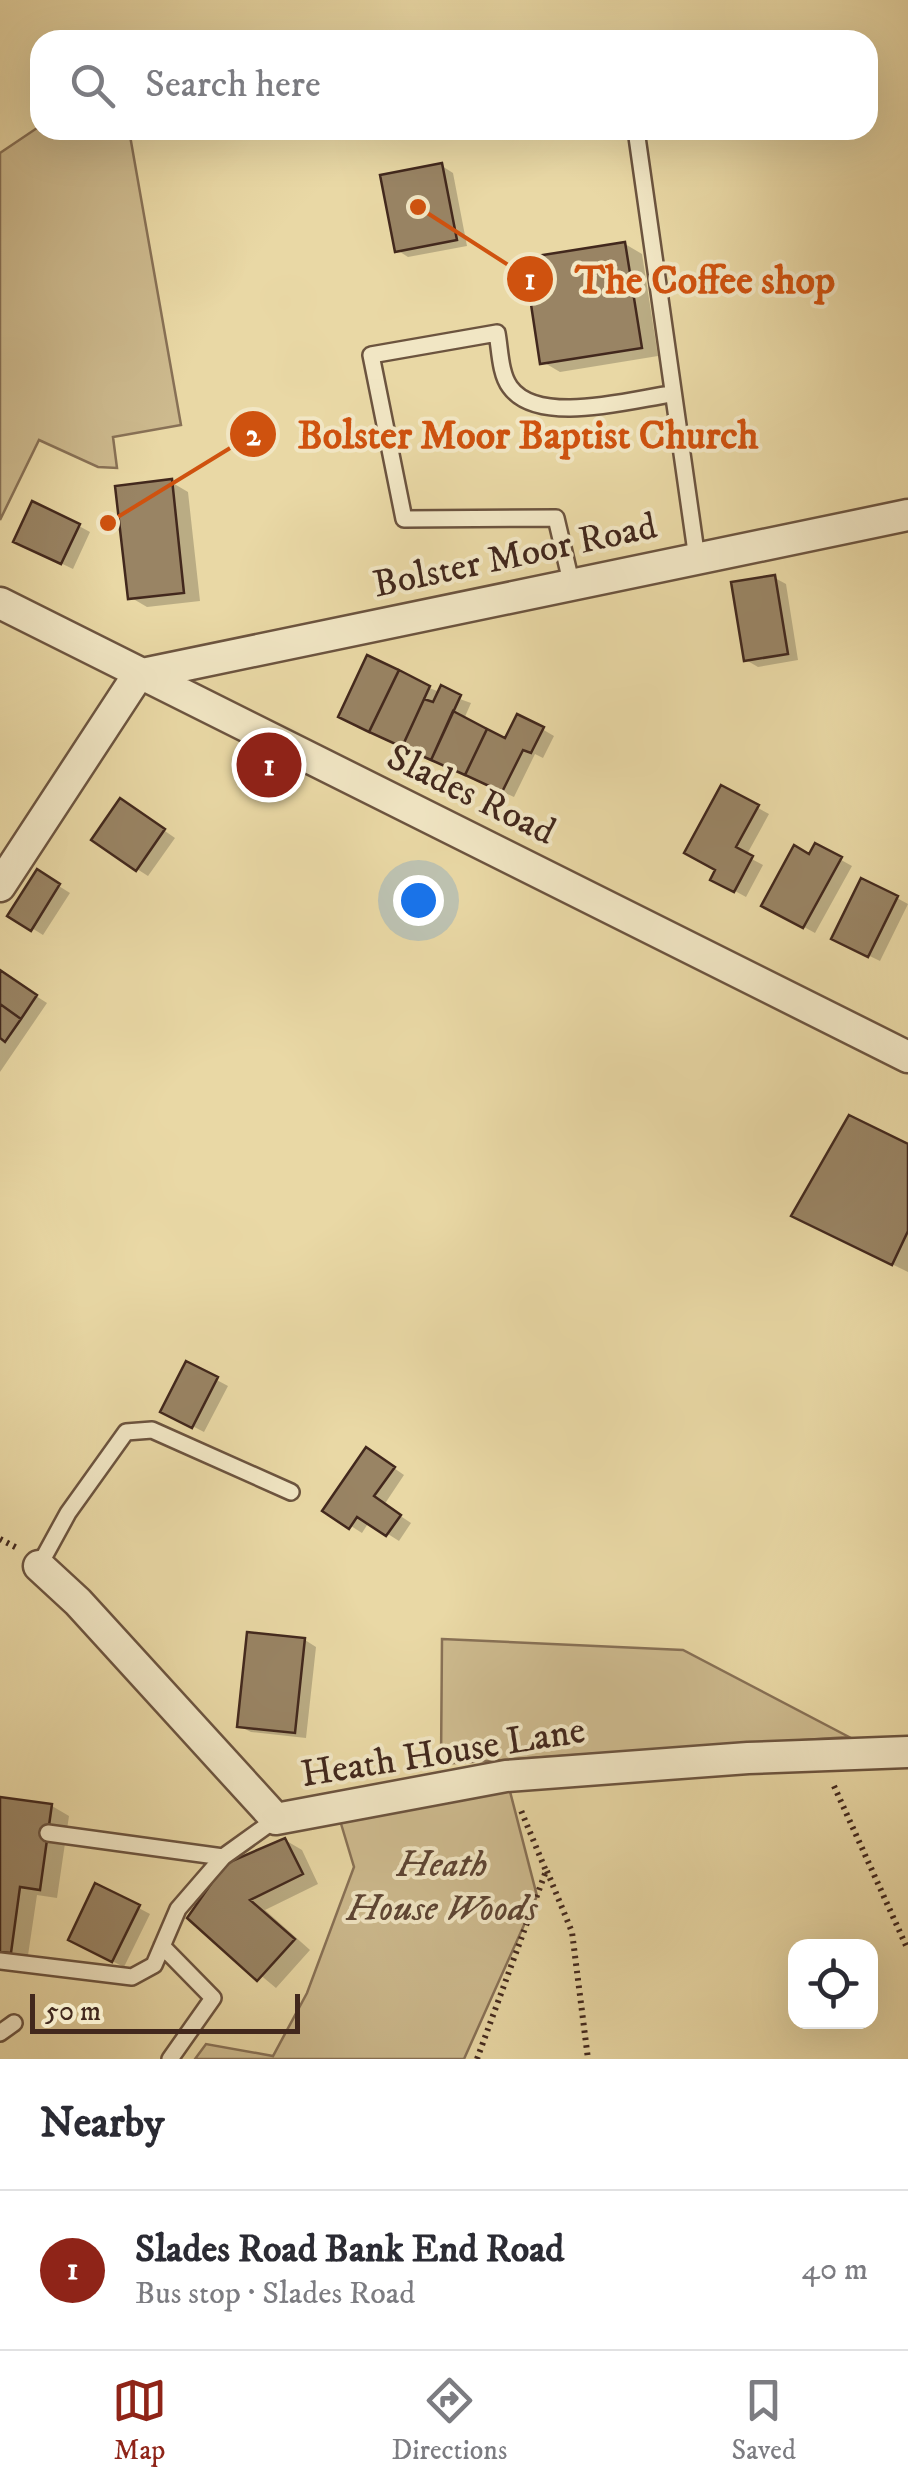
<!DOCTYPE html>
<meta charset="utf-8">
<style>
body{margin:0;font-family:"IM FELL DW Pica",serif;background:#f7f7f7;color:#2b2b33}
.controls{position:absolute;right:30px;bottom:30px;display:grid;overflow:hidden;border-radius:20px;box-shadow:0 10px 40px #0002}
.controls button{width:90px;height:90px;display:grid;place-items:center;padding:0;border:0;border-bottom:2px solid #e1e1e2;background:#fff;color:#2b2b33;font:50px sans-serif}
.scale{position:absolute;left:30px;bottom:25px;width:270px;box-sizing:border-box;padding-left:10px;border:5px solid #42281d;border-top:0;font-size:28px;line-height:35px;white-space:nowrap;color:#42281d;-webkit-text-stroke:8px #f1e6c4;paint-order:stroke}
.you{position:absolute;left:418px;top:900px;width:35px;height:35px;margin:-25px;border:8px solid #fff;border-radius:50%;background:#1a73e8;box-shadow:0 0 0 15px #1a73e833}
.badge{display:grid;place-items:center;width:65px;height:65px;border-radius:50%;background:#8f2418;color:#fff;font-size:32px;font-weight:700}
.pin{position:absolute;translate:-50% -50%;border:5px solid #fff;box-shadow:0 2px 10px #0006}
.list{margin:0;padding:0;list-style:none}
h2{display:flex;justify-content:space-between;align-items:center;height:130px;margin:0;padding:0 40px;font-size:42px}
h2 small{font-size:32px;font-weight:400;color:#7c7c81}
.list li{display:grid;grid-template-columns:65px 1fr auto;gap:30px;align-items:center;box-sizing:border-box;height:160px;padding:0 40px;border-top:2px solid #e1e1e2}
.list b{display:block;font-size:38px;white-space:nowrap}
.list p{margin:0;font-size:32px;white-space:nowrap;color:#7c7c81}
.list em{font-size:32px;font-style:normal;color:#7c7c81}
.icon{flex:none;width:55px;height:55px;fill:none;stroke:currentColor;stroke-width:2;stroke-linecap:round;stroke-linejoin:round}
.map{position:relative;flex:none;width:908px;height:2059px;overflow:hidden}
.search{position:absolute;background:#fff;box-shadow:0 10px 40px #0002;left:30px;right:30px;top:30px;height:110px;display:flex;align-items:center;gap:25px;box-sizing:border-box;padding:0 35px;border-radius:30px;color:#7c7c81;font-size:38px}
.sheet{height:290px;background:#fff}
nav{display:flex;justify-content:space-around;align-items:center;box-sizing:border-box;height:140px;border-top:2px solid #e1e1e2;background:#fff;font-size:28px;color:#7c7c81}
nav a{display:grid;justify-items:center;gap:5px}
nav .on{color:#8f2418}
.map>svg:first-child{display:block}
.green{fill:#cdba8e;stroke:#887156;stroke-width:2.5}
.shadow{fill:#0003}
.building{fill:#998464;stroke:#42281d;stroke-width:2.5}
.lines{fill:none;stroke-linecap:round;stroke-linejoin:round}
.service-casing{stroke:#6c543f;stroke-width:20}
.minor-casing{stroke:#6c543f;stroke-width:35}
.path{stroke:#42281d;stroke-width:6;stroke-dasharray:2.5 5;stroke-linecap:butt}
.service{stroke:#f1e6c4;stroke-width:15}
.minor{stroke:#f1e6c4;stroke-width:30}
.labels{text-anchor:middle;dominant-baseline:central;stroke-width:8;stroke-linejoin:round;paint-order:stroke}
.street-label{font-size:38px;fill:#42281d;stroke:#f1e6c4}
.park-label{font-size:38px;font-style:italic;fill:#5e4534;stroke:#f1e6c4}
.leader{fill:none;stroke:#cf520f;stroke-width:4}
.callout-dot{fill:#cf520f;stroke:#f1e6c4;stroke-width:4}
.mark-label{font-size:30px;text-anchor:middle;font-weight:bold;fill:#fff}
.callout-label{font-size:40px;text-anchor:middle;font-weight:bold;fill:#cf520f;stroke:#f1e6c4;stroke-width:8;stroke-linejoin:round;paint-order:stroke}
</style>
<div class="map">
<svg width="908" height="2059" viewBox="0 0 908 2059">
<rect width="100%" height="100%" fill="#e9d8a5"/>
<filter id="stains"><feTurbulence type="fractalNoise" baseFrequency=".002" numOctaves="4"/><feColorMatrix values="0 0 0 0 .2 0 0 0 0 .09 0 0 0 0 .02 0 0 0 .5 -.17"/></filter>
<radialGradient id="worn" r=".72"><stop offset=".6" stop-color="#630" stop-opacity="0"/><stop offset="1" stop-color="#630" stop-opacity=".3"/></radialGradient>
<path class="green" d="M40,126V130H129L181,425L113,437L117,468L98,467L39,440L0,520V153Z
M442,1639L683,1650L849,1737L441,1764Z
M506,1776L537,1896L464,2059H195L206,2044L273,2056L307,1993L354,1867L339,1817Z"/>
<path class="shadow" d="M442,166L453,173L467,246L408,257L397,250Z
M625,244L642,254L658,356L560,372L543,362Z
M171,482L188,492L200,601L147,607L130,597Z
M79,526L90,532L73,569L27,547Z
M775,578L786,584L798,660L758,667L746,660Z
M429,688L471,703L464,719L507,741L542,729L554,736L543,758L535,754L514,797L352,722Z
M722,788L769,814L746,856L763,865L746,897L713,879L718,869Z
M132,808L175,838L148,876L137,869Z
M816,846L852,866L815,933L764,905Z
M38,873L70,893L43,935L11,915Z
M897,898L908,904L880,961L845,944Z
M0,973L47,1003L0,1072Z
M908,1147V1272L816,1227Z
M187,1364L228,1386L204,1432L163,1411Z
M378,1457L404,1475L384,1505L411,1523L399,1541L369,1522L362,1533L326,1510Z
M305,1640L316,1647L306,1738L251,1732L239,1726Z
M0,1799L52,1806L69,1816L57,1898L37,1895L27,1962L0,1958Z
M285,1840L302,1850L318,1884L265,1910L310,1950L276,1988L190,1917Z
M97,1886L150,1914L124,1967L82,1946Z"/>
<path class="building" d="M442,163L457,240L395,252L380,175Z
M625,242L642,348L540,364L524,258Z
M172,479L184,593L128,599L115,486Z
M32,501L80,524L61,564L13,542Z
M775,575L788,654L744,661L731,582Z
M367,655L399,670L369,732L338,717Z
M399,670L430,686L402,747L369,732Z
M441,685L461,695L431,760L402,747L424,699L433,702Z
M453,711L487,729L465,775L431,760Z
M517,714L544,727L531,753L523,750L502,792L465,775L487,729L505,738Z
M721,785L759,805L736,847L753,856L734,892L710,880L715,870L684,853Z
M120,798L165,829L136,871L91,840Z
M815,843L842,857L803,928L761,906L794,845L809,854Z
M37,869L60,884L31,931L7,916Z
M861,878L898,896L868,957L831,939Z
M0,970L37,995L21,1019L0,1004Z
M0,1004L21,1019L5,1042L0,1038Z
M849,1115L908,1144V1231L892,1265L791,1216Z
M186,1361L218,1377L192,1428L160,1412Z
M366,1447L395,1467L374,1496L401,1515L386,1536L357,1517L349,1529L322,1511Z
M247,1632L305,1638L295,1733L237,1727Z
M0,1797L52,1804L40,1890L20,1887L11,1953L0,1952Z
M285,1838L303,1874L250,1900L295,1939L257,1981L187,1918L225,1864Z
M95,1883L140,1905L112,1962L68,1940Z"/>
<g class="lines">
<g class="service-casing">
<path id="service" d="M636,130L697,559
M572,586L556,518L404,519L371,355L497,333C500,349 500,374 510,387C538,426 630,400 671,394
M39,1566L68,1513L126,1432L152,1430L291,1492
M48,1833L223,1857
M162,1946L213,1998L170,2059
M0,1961L132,1977L154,1965L178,1909L223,1857L276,1819
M0,2033L14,2023"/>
</g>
<g class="minor-casing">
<path id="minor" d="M0,603L908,1057
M138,675L908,515
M0,886L138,675
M39,1566L78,1602L276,1819L506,1776L748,1758L908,1752"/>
</g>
<path class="path" d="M0,1539L17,1548
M834,1786L908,1950
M547,1871L572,1932L588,2059
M477,2059L546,1871L520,1808"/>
<use href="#service" class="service"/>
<use href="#minor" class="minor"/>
</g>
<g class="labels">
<g class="street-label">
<text transform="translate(515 556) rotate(-12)">Bolster Moor Road</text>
<text transform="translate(471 795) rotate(26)">Slades Road</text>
<text transform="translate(443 1753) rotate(-9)">Heath House Lane</text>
</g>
<g class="park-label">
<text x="442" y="1865">Heath<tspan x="442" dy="44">House Woods</tspan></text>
</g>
</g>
<path class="leader" d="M418 207L530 279M108 523L253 434"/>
<g class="callout-dot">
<circle cx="418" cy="207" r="10"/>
<circle cx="108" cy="523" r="10"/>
<circle cx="530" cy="279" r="25"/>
<circle cx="253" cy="434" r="25"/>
</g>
<g class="mark-label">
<text x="530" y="289">1</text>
<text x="253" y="445">2</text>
</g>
<g class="callout-label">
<text x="705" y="293">The Coffee shop</text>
<text x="528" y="448">Bolster Moor Baptist Church</text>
</g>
<rect width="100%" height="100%" filter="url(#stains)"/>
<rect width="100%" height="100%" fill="url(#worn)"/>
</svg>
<div class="controls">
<button><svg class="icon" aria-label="locate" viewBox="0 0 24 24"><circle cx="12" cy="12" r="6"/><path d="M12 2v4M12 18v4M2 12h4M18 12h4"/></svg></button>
</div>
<div class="scale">50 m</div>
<div class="you"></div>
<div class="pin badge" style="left:269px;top:765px">1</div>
<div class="search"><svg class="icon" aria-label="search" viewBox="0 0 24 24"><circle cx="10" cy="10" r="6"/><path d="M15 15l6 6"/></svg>Search here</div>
</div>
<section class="sheet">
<h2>Nearby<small></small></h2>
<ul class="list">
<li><span class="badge">1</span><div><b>Slades Road Bank End Road</b><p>Bus stop · Slades Road</p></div><em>40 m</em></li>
</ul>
</section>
<nav>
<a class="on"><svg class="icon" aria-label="map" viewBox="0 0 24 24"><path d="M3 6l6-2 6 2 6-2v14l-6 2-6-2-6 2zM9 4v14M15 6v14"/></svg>Map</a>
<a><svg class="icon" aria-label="directions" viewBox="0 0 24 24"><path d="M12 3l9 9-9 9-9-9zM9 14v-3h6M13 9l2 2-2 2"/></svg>Directions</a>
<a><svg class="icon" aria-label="saved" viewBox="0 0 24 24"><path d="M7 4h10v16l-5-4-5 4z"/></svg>Saved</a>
</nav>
